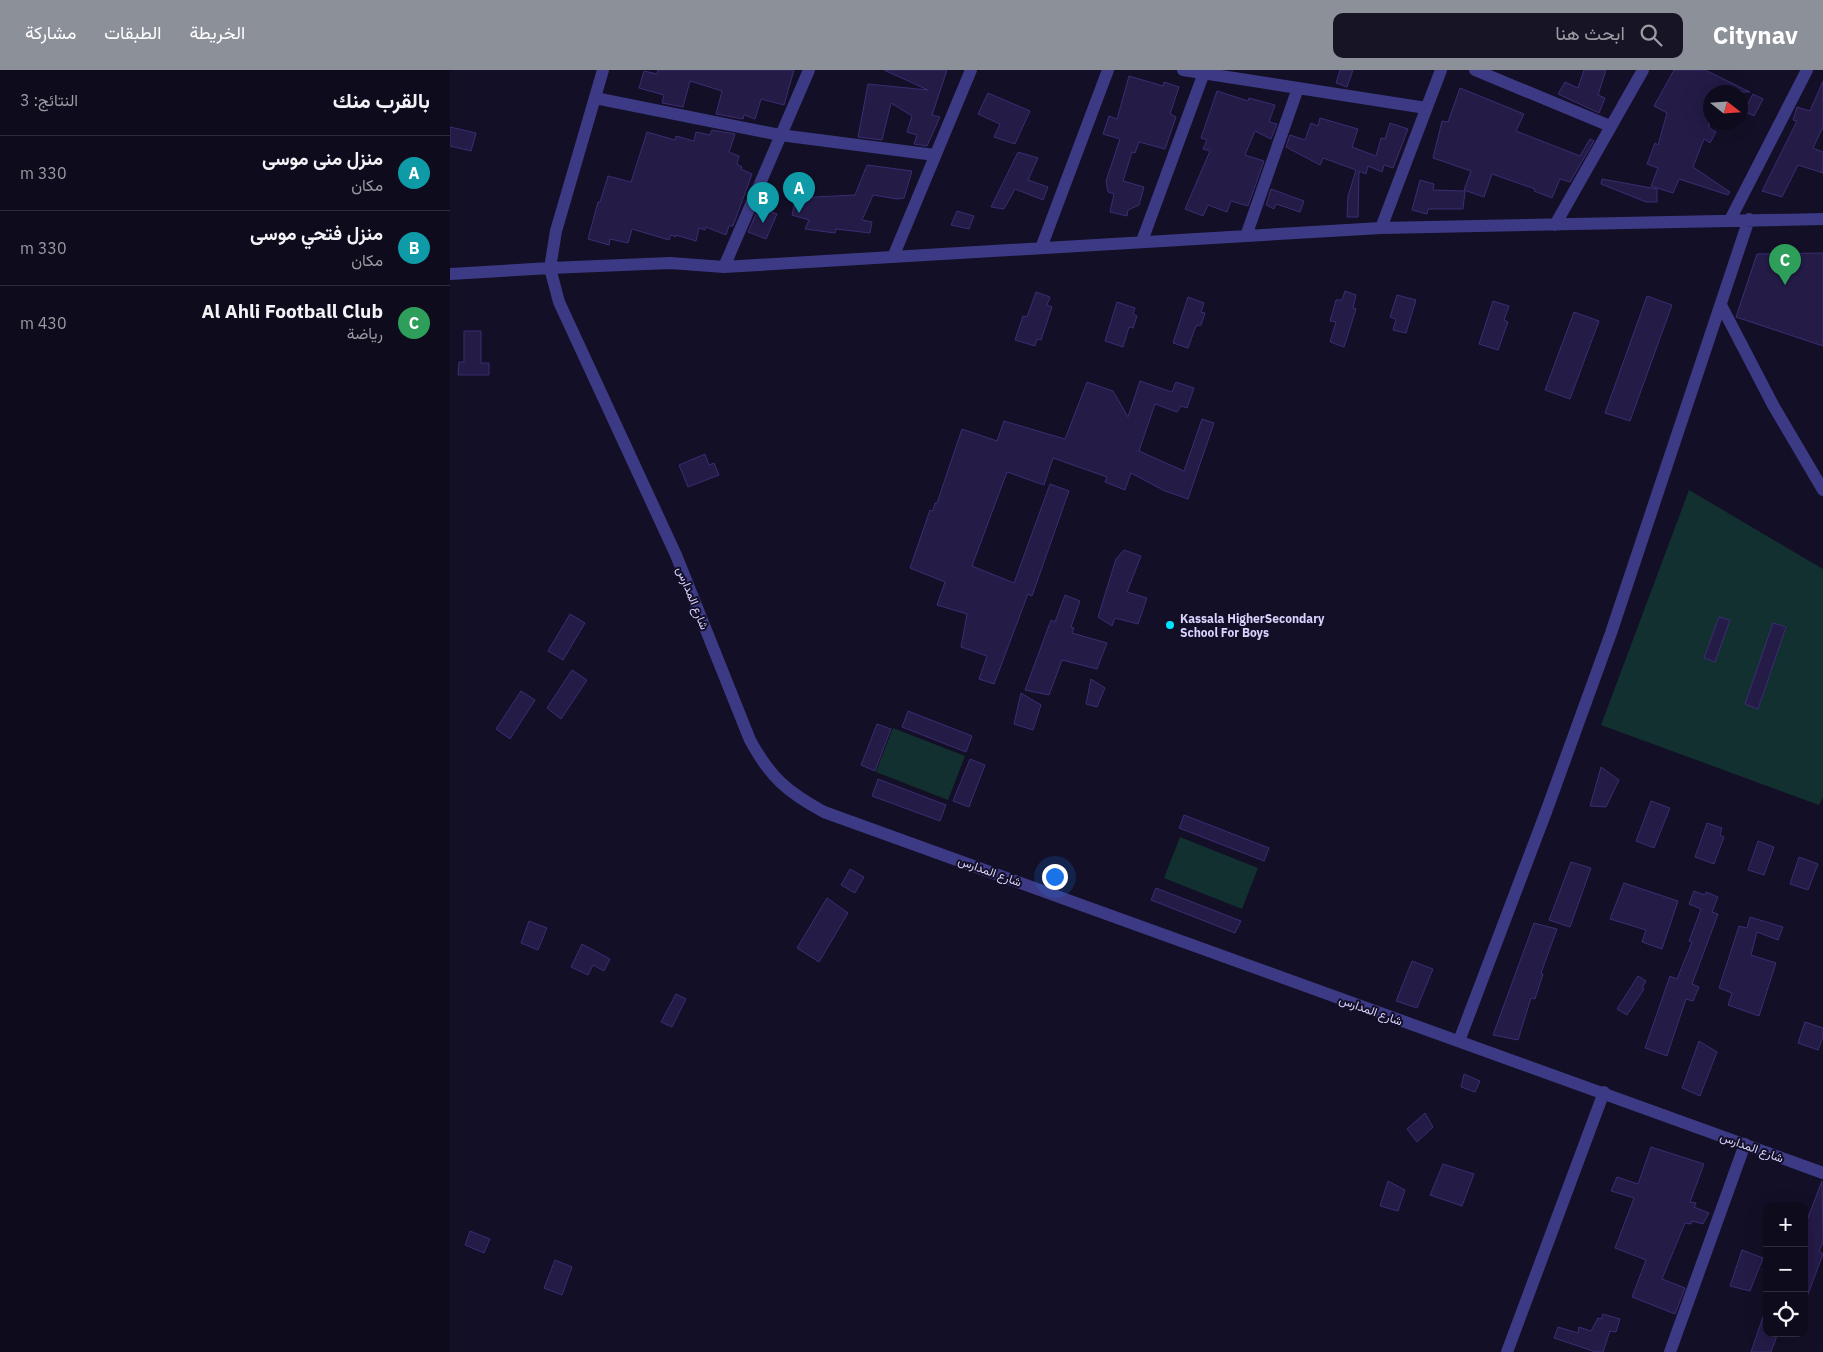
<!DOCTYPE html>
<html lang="ar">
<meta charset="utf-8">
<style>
body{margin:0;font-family:"IBM Plex Sans",Vazirmatn,sans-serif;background:#171425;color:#f1f3f6;direction:rtl}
.controls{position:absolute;right:15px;bottom:15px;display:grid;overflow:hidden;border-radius:10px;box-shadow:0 5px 20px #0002}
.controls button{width:45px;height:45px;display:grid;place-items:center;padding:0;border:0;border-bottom:1px solid #2e2b3b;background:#0e0b1c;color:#f1f3f6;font:25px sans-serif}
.compass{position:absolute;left:1253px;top:15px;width:45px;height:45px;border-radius:50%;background:#0e0b1c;box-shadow:0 5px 20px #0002;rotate:107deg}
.you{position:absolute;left:604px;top:806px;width:18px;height:18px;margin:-12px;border:4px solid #fff;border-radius:50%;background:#1a73e8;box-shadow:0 0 0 8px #1a73e833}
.badge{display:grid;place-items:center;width:32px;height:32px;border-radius:50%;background:#8c9099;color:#fff;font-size:16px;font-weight:700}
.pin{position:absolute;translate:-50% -41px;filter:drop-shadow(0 1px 2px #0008)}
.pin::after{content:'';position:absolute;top:26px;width:18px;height:15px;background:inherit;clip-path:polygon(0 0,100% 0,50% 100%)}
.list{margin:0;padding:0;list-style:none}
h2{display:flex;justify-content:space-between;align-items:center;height:65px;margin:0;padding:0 20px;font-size:21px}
h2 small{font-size:16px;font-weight:400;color:#9b9ba3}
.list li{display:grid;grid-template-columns:32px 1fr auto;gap:15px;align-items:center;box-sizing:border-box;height:75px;padding:0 20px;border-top:1px solid #2e2b3b}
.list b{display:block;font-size:19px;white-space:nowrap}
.list p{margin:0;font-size:16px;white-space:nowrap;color:#9b9ba3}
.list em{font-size:16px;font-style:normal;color:#9b9ba3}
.icon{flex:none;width:28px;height:28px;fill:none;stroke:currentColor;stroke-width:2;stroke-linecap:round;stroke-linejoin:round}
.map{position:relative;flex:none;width:1373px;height:1282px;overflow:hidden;direction:ltr}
header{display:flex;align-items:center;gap:30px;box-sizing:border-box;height:70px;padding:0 25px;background:#8c9099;color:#fff}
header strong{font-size:24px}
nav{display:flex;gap:28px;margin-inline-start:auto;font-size:18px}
.search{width:350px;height:45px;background:#171425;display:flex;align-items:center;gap:12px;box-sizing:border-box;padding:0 18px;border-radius:10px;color:#9b9ba3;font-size:19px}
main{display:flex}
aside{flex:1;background:#0e0b1c}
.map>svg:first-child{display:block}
.green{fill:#12302f}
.building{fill:#241b47;stroke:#3b2d73}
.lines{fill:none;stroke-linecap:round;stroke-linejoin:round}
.minor{stroke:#3d3a85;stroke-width:12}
.tertiary{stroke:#3d3a85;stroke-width:12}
.poi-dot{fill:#00e5ff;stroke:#130f26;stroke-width:2}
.labels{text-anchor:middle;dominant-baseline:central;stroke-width:4;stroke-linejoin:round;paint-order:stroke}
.street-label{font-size:12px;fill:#d9d4ff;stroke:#130f26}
.poi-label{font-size:12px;font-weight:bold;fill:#d9d4ff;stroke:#130f26;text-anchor:start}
</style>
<header>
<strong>Citynav</strong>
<div class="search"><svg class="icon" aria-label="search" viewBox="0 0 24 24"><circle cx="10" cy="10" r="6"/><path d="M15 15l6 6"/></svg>ابحث هنا</div>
<nav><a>الخريطة</a><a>الطبقات</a><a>مشاركة</a></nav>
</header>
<main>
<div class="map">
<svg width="1373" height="1282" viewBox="0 0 1373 1282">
<rect width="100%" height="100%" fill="#130f26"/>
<path class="green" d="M1239,420L1373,499V727L1369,735L1151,655Z
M443,658L515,686L498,730L426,702Z
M730,767L808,798L792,839L714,808Z"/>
<path class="building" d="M208,0H344L334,35L311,29L305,49L294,45L293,49L266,44L272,21L240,11L233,37L212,33L214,25L189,18L194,1L207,4Z
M434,0H497L482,45L490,47L477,76L464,74L467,65L457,62L462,46L441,33L432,70L408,67L418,14L478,20Z
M890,0H903L897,17L886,13Z
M1134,0H1156L1148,25L1155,28L1149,43L1108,24L1115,12L1128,18Z
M1224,0H1255L1300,22H1260L1259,58L1266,62L1260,73L1254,69L1243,97L1280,122L1278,125L1229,109L1223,123L1201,116L1208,98L1197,94L1205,73L1208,75L1217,43L1204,36Z
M679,6L713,16L714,12L729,17L720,44L726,47L715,79L689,72L685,83L682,82L673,111L694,117L689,135L678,140L677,146L660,142L664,124L658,122L656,111L670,69L653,64L659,46L667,49Z
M1373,11V57L1363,78L1373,82V103L1348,95L1332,127L1312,121L1347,51L1343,50L1347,37L1360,41Z
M1010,18L1074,44L1066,61L1130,86L1140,69L1144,71L1120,112L1110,109L1102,128L1084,121L1085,119L1042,104L1034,127L1014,120L1021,101L983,88L992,51L998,52Z
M767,21L798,31L799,28L825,35L819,52L827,54L821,69L805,61L795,85L814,91L798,136L781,131L777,142L758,135L753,146L735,139L760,81L753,79L757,70L751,68Z
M538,23L580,41L565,74L544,67L550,54L528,44Z
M1303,24L1313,29L1304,46L1294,41Z
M870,48L908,59L902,77L926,86L931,68L935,69L940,53L958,59L943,98L934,95L932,102L918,96L916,104L909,101L908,147H897L898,126L906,100L873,88L870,95L836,77L840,65L855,70L861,53L868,56Z
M0,57L26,63L21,81L0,76Z
M262,60L285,64L279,82L289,86L287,94L292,97L291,99L302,104L283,156H279L276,165L256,157L255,160L249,158L246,171L226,165V167L221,165L219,170L182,159L178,173L160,169L159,175L138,169L148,132H150L158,106L181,112L197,62L225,70L226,66L244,71L246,62L260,65Z
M568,82L588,88L578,110L598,117L593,130L565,119L554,139L541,137Z
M417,95L462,101L454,128L447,129L423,125L412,150L422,152L420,163L386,159L385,163L355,159L359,150L342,145L346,128L405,125Z
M340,105L353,106L354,120L335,116Z
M1152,109L1207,119V132H1196L1151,114Z
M970,110L984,114L983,120L1015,121L1013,139H978L977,144L962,140Z
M821,119L854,131L850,142L826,134L824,139L816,135Z
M309,137L327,144L316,169L298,162Z
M507,141L524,146L519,159L501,155Z
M1373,183V276L1286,247L1307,184Z
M895,221L906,225L903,238L906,239L894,277L880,272L886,252L880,251L886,230H892Z
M586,222L600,227L597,235L602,237L591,270L587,269L585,276L565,270L573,246L577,247Z
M947,225L966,230L956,263L943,260L946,249L940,247Z
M1197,226L1222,235L1180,351L1155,343Z
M738,227L754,233L751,242L755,243L751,255L746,256L738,278L723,273Z
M1043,231L1059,236L1054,250L1058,252L1048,280L1029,274Z
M667,232L685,238L683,244L687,246L683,258L679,257L673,277L655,271Z
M1124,242L1149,251L1120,329L1095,320Z
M14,261H31V293H39V305H8L9,292H14Z
M690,311L722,322L726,312L744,318L737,338L731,336L727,342L705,334L689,381L734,401L752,349L764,353L738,429L715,421L681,403L675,420L655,412L657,407L603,388L594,415L557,402L522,496L564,513L600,414L619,421L582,526L578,524L544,614L529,609L537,586L511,577L517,544L487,535L495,512L460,498L480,440L483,441L485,433H487L512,359L547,371L554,351L615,369L637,312L663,321L678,347Z
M255,384L259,395L264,393L269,405L238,417L229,395Z
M674,480L691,486L677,522L697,528L688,554L665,548L662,556L648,547L666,489Z
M615,525L630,531L621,557L624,558L622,563L657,573L647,599L612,590L599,625L575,620L601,550L605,552Z
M120,544L135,553L113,590L98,581Z
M1269,547L1280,550L1265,592L1254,588Z
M1323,553L1336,557L1308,639L1295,634Z
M122,600L137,610L111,649L97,638Z
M641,609L655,618L647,637L636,634Z
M71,621L85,630L60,669L46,659Z
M571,623L591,635L583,660L564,654Z
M458,641L522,666L516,682L452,657Z
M427,654L441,659L425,701L411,695Z
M520,689L535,695L519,737L503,731Z
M1151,697L1169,710L1156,737L1140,736Z
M428,709L496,735L490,751L422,726Z
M1201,731L1220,738L1204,778L1186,771Z
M734,745L819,778L814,791L729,758Z
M1257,753L1272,758L1270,765L1274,767L1264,794L1245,787Z
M1308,771L1324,777L1314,805L1298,800Z
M1349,787L1368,794L1358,820L1340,814Z
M1121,792L1141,798L1120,857L1099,850Z
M400,799L414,807L405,823L391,815Z
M1174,813L1228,831L1212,879L1192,872L1196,860L1160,849Z
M706,818L791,851L785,863L701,830Z
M1244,821L1255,825L1256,822L1268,827L1262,842L1268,844L1242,914L1249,917L1243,931L1236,929L1217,986L1195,978L1220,906L1227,909L1242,872L1239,871L1251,839L1239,834Z
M377,828L398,843L369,892L347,878Z
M1300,847L1333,857L1328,870L1307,862L1301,885L1326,893L1309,946L1278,935L1282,923L1269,918L1289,856L1297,858Z
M79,851L97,858L88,880L71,873Z
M1084,853L1107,859L1091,903L1093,904L1085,929L1081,928L1068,970L1043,965Z
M132,874L160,889L154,901L143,895L138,905L121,897Z
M962,891L983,899L967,938L946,931Z
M1188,906L1196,911L1192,918L1194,919L1177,945L1167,939Z
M226,924L236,929L222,957L211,952Z
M1355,952L1373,958V967L1368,980L1348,973Z
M1249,971L1267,982L1250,1026L1232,1018Z
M1014,1004L1030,1011L1025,1022L1011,1017Z
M975,1043L983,1057L967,1072L957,1059Z
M1201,1077L1254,1094L1240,1132L1246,1133L1244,1137L1259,1143L1253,1154L1242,1151L1241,1154L1235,1153L1212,1209L1235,1218L1225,1244L1182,1227L1196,1190L1165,1178L1184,1128L1161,1121L1167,1107L1188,1114Z
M993,1094L1024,1104L1012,1136L980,1125Z
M938,1111L955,1120L948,1141L930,1136Z
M1372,1111L1373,1173L1369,1181L1373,1184L1355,1232L1354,1158Z
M20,1161L40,1169L34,1183L15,1175Z
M1292,1180L1313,1188L1300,1221L1280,1216Z
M105,1190L122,1197L112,1225L94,1218Z
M1315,1241H1317V1263H1328L1321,1282H1301Z
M1153,1244L1170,1249L1166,1262L1160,1261L1153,1282H1146L1104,1268L1108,1257L1128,1263L1129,1257L1141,1261L1148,1248L1151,1249Z"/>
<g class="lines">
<path class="minor" d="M733,0L976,38
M1025,0L1160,56
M145,28L330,65L485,85
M1280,150L1357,0
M1105,155L1193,0
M931,158L991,0
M796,166L848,18
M692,171L755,0
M591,178L658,0
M443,187L521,0
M274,197L359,0
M100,198L220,193L274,197L931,158L1373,149
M1271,235L1323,335L1373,420
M1009,971L1096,742L1161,563L1299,149
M1057,1282L1154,1022
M1220,1282L1295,1074"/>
<path class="tertiary" d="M153,0L106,161L100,198L109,232L226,485L300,670C320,707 337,722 374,742L1373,1103
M0,204L100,198"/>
</g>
<circle class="poi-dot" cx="720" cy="555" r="5"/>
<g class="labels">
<g class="street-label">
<text transform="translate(243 528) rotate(68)">شارع المدارس</text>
<text transform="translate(540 801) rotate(20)">شارع المدارس</text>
<text transform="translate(921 940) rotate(20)">شارع المدارس</text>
<text transform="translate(1302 1077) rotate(20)">شارع المدارس</text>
</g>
<g class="poi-label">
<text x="730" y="548">Kassala HigherSecondary<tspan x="730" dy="14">School For Boys</tspan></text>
</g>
</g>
</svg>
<div class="controls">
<button>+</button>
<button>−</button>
<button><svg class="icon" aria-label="locate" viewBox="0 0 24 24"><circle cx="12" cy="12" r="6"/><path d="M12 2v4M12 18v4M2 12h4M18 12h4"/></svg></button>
</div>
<svg class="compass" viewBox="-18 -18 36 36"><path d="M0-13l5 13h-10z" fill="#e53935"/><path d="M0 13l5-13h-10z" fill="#9b9ba3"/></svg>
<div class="you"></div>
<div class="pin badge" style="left:349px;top:143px;background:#0f9aa8">A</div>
<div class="pin badge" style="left:313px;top:153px;background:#0f9aa8">B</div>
<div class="pin badge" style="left:1335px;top:215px;background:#2e9e5b">C</div>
</div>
<aside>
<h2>بالقرب منك<small>النتائج: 3</small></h2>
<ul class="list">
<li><span class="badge" style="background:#0f9aa8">A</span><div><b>منزل منى موسى</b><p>مكان</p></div><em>330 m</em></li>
<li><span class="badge" style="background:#0f9aa8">B</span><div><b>منزل فتحي موسى</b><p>مكان</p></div><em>330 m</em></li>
<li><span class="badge" style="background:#2e9e5b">C</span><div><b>Al Ahli Football Club</b><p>رياضة</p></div><em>430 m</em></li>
</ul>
</aside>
</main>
